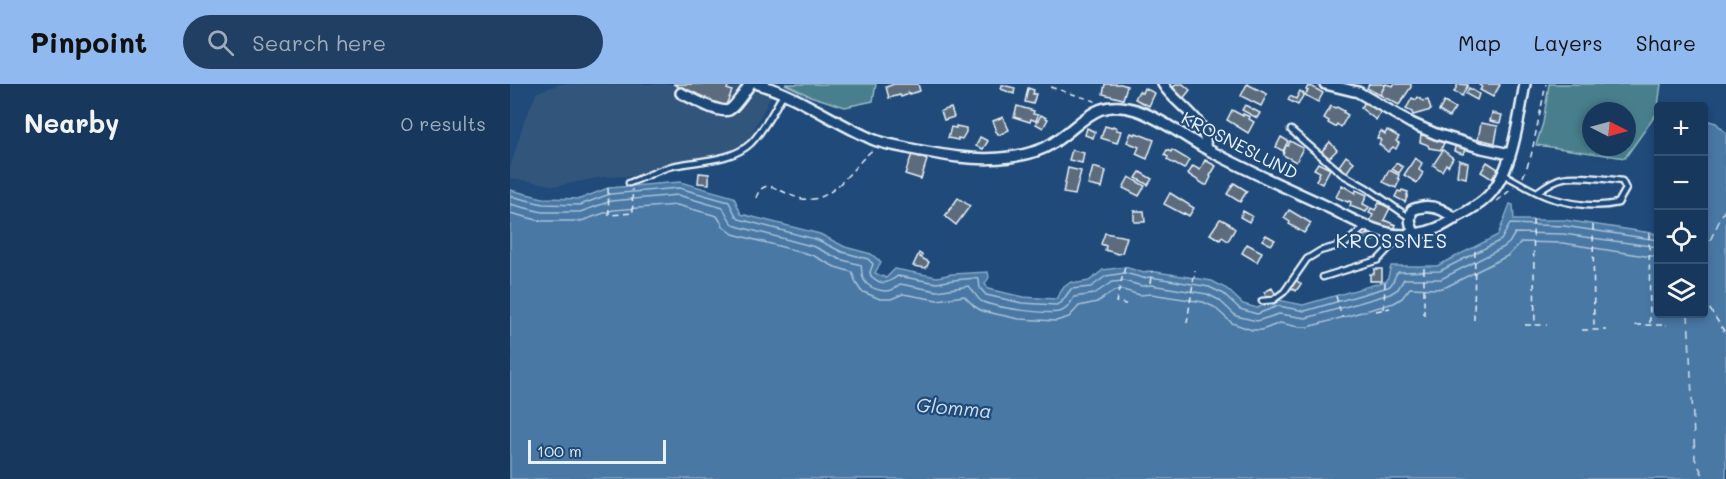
<!DOCTYPE html>
<meta charset="utf-8">
<style>
body{margin:0;font-family:Mali,sans-serif;background:#203f62;color:#f1f3f6}
.controls{position:absolute;right:18px;top:18px;display:grid;overflow:hidden;border-radius:6px;box-shadow:0 3px 9px #0003}
.controls button{width:54px;height:54px;display:grid;place-items:center;padding:0;border:0;border-bottom:2px solid #365272;background:#17385c;color:#f1f3f6;font:30px sans-serif}
.compass{position:absolute;left:1072px;top:18px;width:54px;height:54px;border-radius:50%;background:#17385c;box-shadow:0 3px 9px #0003;rotate:96deg}
.scale{position:absolute;left:18px;bottom:15px;width:138px;box-sizing:border-box;padding-left:6px;border:3px solid #e8f1f8;border-top:0;font-size:16px;line-height:21px;white-space:nowrap;color:#e8f1f8;-webkit-text-stroke:4px #1f4a7a;paint-order:stroke}
.list{margin:0;padding:0;list-style:none}
h2{display:flex;justify-content:space-between;align-items:center;height:78px;margin:0;padding:0 24px;font-size:26px}
h2 small{font-size:20px;font-weight:400;color:#9eacbb}
.icon{flex:none;width:33px;height:33px;fill:none;stroke:currentColor;stroke-width:2;stroke-linecap:round;stroke-linejoin:round}
.map{position:relative;flex:none;width:1216px;height:395px;overflow:hidden}
header{display:flex;align-items:center;gap:36px;box-sizing:border-box;height:84px;padding:0 30px;background:#90b9f0;color:#111}
header strong{font-size:28px}
nav{display:flex;gap:33px;margin-inline-start:auto;font-size:21px}
.search{width:420px;height:54px;background:#203f62;display:flex;align-items:center;gap:15px;box-sizing:border-box;padding:0 21px;border-radius:33px;color:#9eacbb;font-size:22px}
main{display:flex}
aside{flex:1;background:#17385c}
.map>svg:first-child{display:block}
.built{fill:#32547b}
.green{fill:#4a7f8d;stroke:#99b8c2;stroke-width:1.5;fill-rule:evenodd}
.water{fill:#4878a5;stroke:#88a8c6;stroke-width:1.5}
.lines{fill:none;stroke-linecap:round;stroke-linejoin:round}
.shore{stroke:#a8c1d7;stroke-width:1.5}
.ferry{stroke:#d0dfec;stroke-width:1.5;stroke-dasharray:8 6;stroke-linecap:butt}
.building{fill:#5d6c7c;stroke:#e8f1f8;stroke-width:1.5}
.lane-casing{stroke:#e8f1f8;stroke-width:9}
.street-casing{stroke:#e8f1f8;stroke-width:14}
.path{stroke:#e8f1f8;stroke-width:1.5;stroke-dasharray:6 4.5;stroke-linecap:butt}
.lane{stroke:#1f4a7a;stroke-width:4.5}
.street{stroke:#1f4a7a;stroke-width:9}
.labels{text-anchor:middle;dominant-baseline:central;stroke-width:4.5;stroke-linejoin:round;paint-order:stroke}
.street-label{font-size:18px;fill:#e8f1f8;stroke:#1f4a7a}
.neighbourhood-label{font-size:20px;letter-spacing:1.5px;fill:#e8f1f8;stroke:#1f4a7a}
.water-label{font-size:20px;font-style:italic;fill:#d0dfec;stroke:#1f4a7a}
</style>
<header>
<strong>Pinpoint</strong>
<div class="search"><svg class="icon" aria-label="search" viewBox="0 0 24 24"><circle cx="10" cy="10" r="6"/><path d="M15 15l6 6"/></svg>Search here</div>
<nav><a>Map</a><a>Layers</a><a>Share</a></nav>
</header>
<main>
<aside>
<h2>Nearby<small>0 results</small></h2>
<ul class="list">
</ul>
</aside>
<div class="map">
<svg width="1216" height="395" viewBox="0 0 1216 395">
<rect width="100%" height="100%" fill="#1f4a7a"/>
<filter id="ink" filterUnits="userSpaceOnUse"><feTurbulence type="fractalNoise" baseFrequency=".0167" numOctaves="2"/><feDisplacementMap in="SourceGraphic" scale="12" xChannelSelector="R" yChannelSelector="G"/><feConvolveMatrix kernelMatrix="1 2 1 2 8 2 1 2 1" color-interpolation-filters="sRGB"/></filter>
<g filter="url(#ink)">
<path class="built" d="M50,0H267L238,57L222,67L149,83L129,92L94,93L47,102L0,94V84L14,37L27,8Z"/>
<path class="green" d="M275,0H366L363,17L335,23L300,12Z
M1039,0H1151L1147,29L1115,74L1026,61L1033,39ZM1081,27H1117V63H1081Z"/>
<path class="water" d="M1199,37L1206,39L1216,49V395H0V106L33,114L70,115L98,104L170,98L224,113L231,130L310,150L335,163L361,170L371,178L365,189L376,194L385,185L427,193L442,190L478,188L479,193L475,200L478,205L513,213L546,215L554,203L561,198L568,199L579,197L593,186L615,183L634,189L639,187L660,190L702,197L717,205L733,220L747,224L768,216L793,221L877,197L881,182H927L988,151L1000,120L1003,121L1004,136H1054L1148,150V230H1194V39Z"/>
<g class="lines">
<path class="shore" d="M0,112L33,120L70,121L100,110L169,104L219,118L226,132L229,135L308,156L332,168L358,175L363,180L360,188L361,192C373,203 377,199 388,192L427,199L443,196L467,194L469,196L470,204L476,211L512,219L546,221L551,219L561,205L581,203L596,192L615,189L633,194L640,193L659,196L699,203L714,210L730,225L747,230L768,222L795,227L878,203C885,200 883,192 888,188L930,187L991,156L1000,140L1054,142L1148,156
M0,120L32,128H70L101,117L168,111L213,124L221,138L226,142L305,163L329,175L351,181C352,185 351,191 354,196C358,204 373,209 382,206C383,205 389,201 390,200L427,207L459,202C463,206 466,213 471,217C482,223 540,232 552,227C558,225 561,218 564,213L584,210L602,198L614,197L632,202L641,201L697,210L709,216L726,232L747,237L769,230L796,234L880,210L888,205L894,195H931L994,163L999,159L1005,149L1053,150L1148,163
M0,129L31,137H71L103,126L167,121L207,132L214,143L223,150L302,171L325,183L342,188L346,199L351,207L370,215H381L393,210L427,216L454,212L464,222L472,227L509,235L546,237L559,233L569,222L587,218L604,207L613,206L630,211L641,210L693,218L704,223L722,239L742,246H752L770,239L789,243H798L884,219L892,214L900,204L927,205L936,203L999,171L1011,158L1053,159L1135,172H1148"/>
<path class="ferry" d="M1194,169L1216,123
M1178,230L1185,375L1195,395"/>
</g>
<path class="building" d="M163,0H219L217,5L222,7L215,23Z
M384,0H408L410,7L400,10L398,8L399,10L391,13L390,11L379,14L376,3Z
M595,0H611L617,2L613,15L593,10Z
M666,0H673L680,6L672,16L661,6Z
M737,0L757,10L751,22L731,12Z
M859,0H873L875,1L870,11L857,4Z
M876,0L883,2L884,0H901V3L889,21L870,11Z
M948,0L958,1L952,12L944,8Z
M970,0H988L990,1L983,13L970,6L972,3L969,1Z
M492,1L505,4L504,10L491,5Z
M798,2L800,3L801,2L813,9L808,18L795,11L798,7L796,6Z
M518,4L524,6L523,10H526L523,20L515,18Z
M634,4L645,9L639,22L625,15L629,7L632,9Z
M959,4L969,10L967,16L956,10Z
M790,7L794,10L788,21L778,16L780,12L786,15Z
M908,13L913,17L918,16L921,26L903,31L902,28L896,25L902,14L906,16Z
M855,18L872,27L866,36L851,24Z
M934,18L945,24L939,33L929,27Z
M735,21L750,29L747,34L732,26Z
M507,22L524,27L523,30L528,31L526,37L521,35L520,38L504,33Z
M821,22L825,24L827,23L834,27L833,28L838,31L831,43L827,40L825,43L818,39L819,37L814,34Z
M441,24L444,33L434,36L431,27Z
M722,26L733,32V30L740,33L739,35L744,38L738,49L717,36Z
M982,29L992,31L990,39L980,37Z
M531,31L538,35L533,44L526,40Z
M493,33L499,46L489,51L485,46L486,45L483,37Z
M971,39L988,42L985,59L968,55Z
M446,42L456,44V48L452,55L448,54V56L438,54L441,43L446,44Z
M595,42L602,44L603,42L607,44L606,46L611,47L607,59L591,54Z
M577,44L585,48L583,54L575,51Z
M877,46L889,53L886,57L889,59L886,65L883,63L878,68L869,60L871,56L867,54L871,47L875,50Z
M913,48L935,56L931,66L919,64L918,61L910,58L911,50L912,51Z
M621,49L625,51L626,49L644,56L637,75L626,70L629,63L617,58Z
M470,53L478,57L473,65L466,62Z
M771,53L778,57L773,67L766,63Z
M780,57L793,64L786,78L773,71L776,61L778,62Z
M820,58L827,66L818,75L811,68Z
M946,60L956,63L953,70L944,67Z
M562,66L574,69L572,79L559,76Z
M657,66L661,68L662,66L679,76L674,85L657,76L658,73L654,71Z
M933,66L943,74L938,82L936,80L932,87L923,81Z
M402,70L417,76L411,95L395,90Z
M836,72L844,78L837,88L829,82Z
M905,74L912,79L909,86L913,89L907,99L894,91Z
M695,76L706,82L700,92L701,93L697,101H695L678,90L683,82L690,86Z
M949,76L958,79L956,94L947,92Z
M977,78L988,85L982,95L971,88Z
M808,79L820,85L812,100L806,97L810,88L804,85Z
M886,79L893,83L889,89L882,85Z
M583,83L596,87L592,104L578,101Z
M558,84L571,87L565,111L553,109Z
M879,86L889,91L888,94L890,95L886,104L873,98Z
M630,88L642,95L638,101L626,94Z
M189,89L199,90V100L188,99Z
M619,93L635,102L629,112L613,104Z
M724,99L737,107L730,118L717,110Z
M832,101L845,109L846,106L857,111L853,120L859,123L856,128L840,122L841,118L839,117L838,118L826,113Z
M892,106L898,108L897,111H898L895,118L885,113L888,107L891,108Z
M660,109L684,124L679,132L674,129L673,130L654,120Z
M448,114L460,122L446,141L435,132Z
M869,119L880,124L874,136L886,141L883,148L860,137L863,131L859,129L861,124L865,126Z
M779,126L801,139L794,149L779,140L780,138L774,134Z
M624,127H634L635,138H624Z
M733,127L742,132L739,138L730,133Z
M710,135H711L720,140V141L725,145L718,157L712,153L710,156L700,150Z
M595,149L617,153L612,169L608,170L595,166L596,162L591,160Z
M865,149L866,156L848,160L847,153Z
M756,151L765,156L761,161L752,156Z
M737,160L752,168L747,178L732,169Z
M409,169L412,171L410,173L419,178L416,184L403,182Z
M864,185H872V197H860V190H864Z
M786,196L791,200L786,207L781,204Z
M762,204L766,211L757,214L754,208Z"/>
<g class="lines">
<g class="lane-casing">
<path id="lane" d="M781,46L832,90L857,104L900,134
M993,90C1009,98 1024,109 1041,114C1061,120 1087,124 1108,119L1116,105L1112,97C1097,95 1066,91 1053,94C1043,96 1034,103 1027,108
M119,99C134,94 147,86 162,82C188,76 221,78 241,59C255,45 264,25 274,9
M813,193L868,176L884,159L887,151
M752,217L763,216L774,208L797,175L810,167L835,160L857,141"/>
</g>
<g class="street-casing">
<path id="street" d="M248,0C289,12 323,38 362,55C373,60 385,61 397,64C431,71 466,78 500,73C515,71 531,67 543,59C573,40 585,13 626,26C650,34 672,51 693,63C733,85 775,103 816,122C835,132 856,144 878,149C887,152 895,151 905,150
M653,0C665,21 699,35 695,63
M815,0L848,8L901,39L926,50L972,64L1000,70
M171,9C182,14 208,30 219,26C225,23 236,6 240,0
M945,135C932,123 918,119 902,126C899,136 900,141 905,150C922,148 933,142 947,133C956,128 966,123 974,116C1003,91 1008,36 1015,0"/>
</g>
<path class="path" d="M540,3L585,17
M1013,93L1021,72L1036,0
M98,104L99,131L123,129L122,105
M246,114C248,108 250,104 257,102C270,104 280,113 293,115C324,120 343,80 364,65
M987,117L1004,103
M1023,136L1025,241
M1083,141L1084,246
M1139,149L1140,241
M615,183L606,218L616,220
M640,199L642,187
M826,212L832,234
M1194,216L1216,250
M874,225L875,198
M866,227L880,224
M914,232V183
M964,236L965,164
M677,239L685,186
M1015,241H1037
M1125,241H1157
M1072,246H1097"/>
<use href="#lane" class="lane"/>
<use href="#street" class="street"/>
</g>
</g>
<g class="labels">
<g class="street-label">
<text transform="translate(730 61) rotate(27)">KROSNESLUND</text>
</g>
<g class="neighbourhood-label">
<text x="882" y="156">KROSSNES</text>
</g>
<g class="water-label">
<text transform="translate(444 323) rotate(5)">Glomma</text>
</g>
</g>
</svg>
<div class="controls">
<button>+</button>
<button>−</button>
<button><svg class="icon" aria-label="locate" viewBox="0 0 24 24"><circle cx="12" cy="12" r="6"/><path d="M12 2v4M12 18v4M2 12h4M18 12h4"/></svg></button>
<button><svg class="icon" aria-label="layers" viewBox="0 0 24 24"><path d="M12 4l9 5-9 5-9-5zM3 14l9 5 9-5"/></svg></button>
</div>
<svg class="compass" viewBox="-18 -18 36 36"><path d="M0-13l5 13h-10z" fill="#e53935"/><path d="M0 13l5-13h-10z" fill="#9eacbb"/></svg>
<div class="scale">100 m</div>
</div>
</main>
